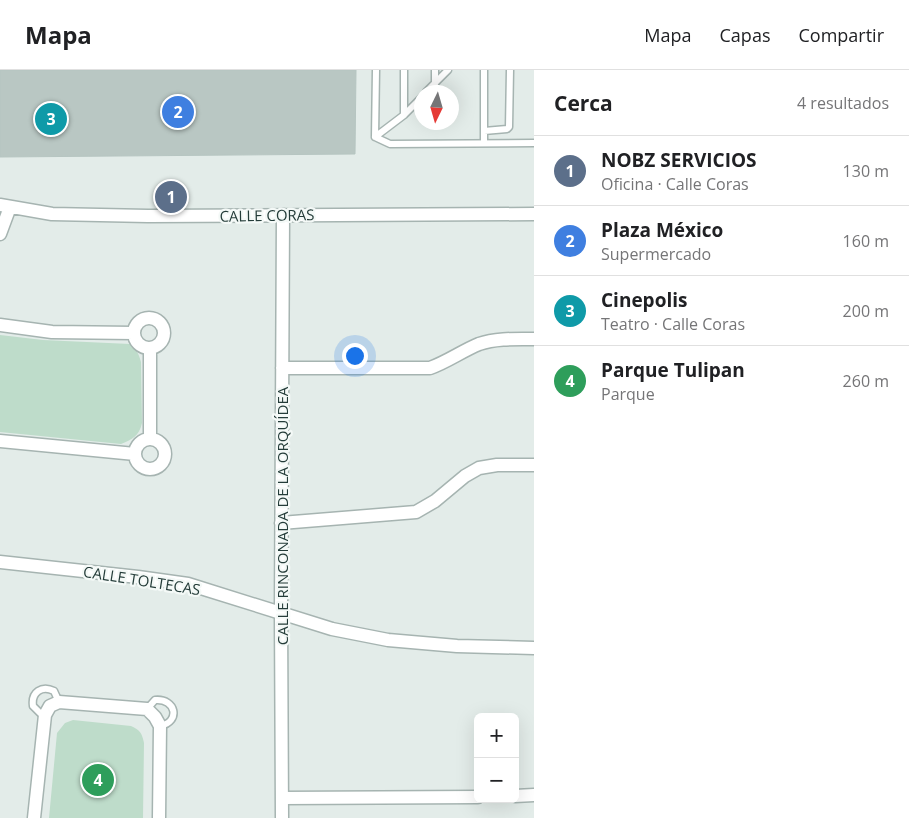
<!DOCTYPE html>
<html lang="es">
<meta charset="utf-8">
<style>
body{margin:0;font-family:"Open Sans",sans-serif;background:#f2f2f2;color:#202124}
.controls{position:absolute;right:15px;bottom:15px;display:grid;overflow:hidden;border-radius:8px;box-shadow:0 5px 20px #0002}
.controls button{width:45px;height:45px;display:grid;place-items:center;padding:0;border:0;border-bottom:1px solid #e0e0e0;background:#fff;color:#202124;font:25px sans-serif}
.compass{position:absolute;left:414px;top:15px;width:45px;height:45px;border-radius:50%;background:#fff;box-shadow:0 5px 20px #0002;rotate:185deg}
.you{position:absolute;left:354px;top:285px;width:18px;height:18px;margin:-12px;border:4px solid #fff;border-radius:50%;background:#1a73e8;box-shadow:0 0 0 8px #1a73e833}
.badge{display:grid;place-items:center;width:32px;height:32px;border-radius:50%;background:#2563eb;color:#fff;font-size:16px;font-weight:700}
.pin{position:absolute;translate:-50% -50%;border:2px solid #fff;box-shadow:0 1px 5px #0006}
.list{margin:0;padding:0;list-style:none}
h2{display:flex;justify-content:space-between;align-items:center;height:65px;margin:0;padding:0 20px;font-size:21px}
h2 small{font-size:16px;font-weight:400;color:#757577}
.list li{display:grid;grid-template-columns:32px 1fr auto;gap:15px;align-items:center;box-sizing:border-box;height:70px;padding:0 20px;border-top:1px solid #e0e0e0}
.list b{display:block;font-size:19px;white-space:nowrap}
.list p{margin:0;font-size:16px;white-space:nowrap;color:#757577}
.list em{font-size:16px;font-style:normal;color:#757577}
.map{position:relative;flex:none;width:534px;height:748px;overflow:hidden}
header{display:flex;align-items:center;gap:30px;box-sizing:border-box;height:70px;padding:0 25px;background:#fff;border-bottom:1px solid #e0e0e0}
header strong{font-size:24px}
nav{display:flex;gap:28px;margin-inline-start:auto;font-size:18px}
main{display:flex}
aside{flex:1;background:#fff}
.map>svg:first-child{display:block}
.green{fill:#bedcca}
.building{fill:#b9c7c3;stroke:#b6c5c1}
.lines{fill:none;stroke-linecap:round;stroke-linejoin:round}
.service-casing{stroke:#a6b4b1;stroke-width:9}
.minor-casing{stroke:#a6b4b1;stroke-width:15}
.service{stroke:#fff;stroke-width:6}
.minor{stroke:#fff;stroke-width:12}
.labels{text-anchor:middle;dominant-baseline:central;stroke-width:4.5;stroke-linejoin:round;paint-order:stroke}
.street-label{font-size:15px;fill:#243c39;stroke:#f4f9f7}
</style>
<header>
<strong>Mapa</strong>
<nav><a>Mapa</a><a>Capas</a><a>Compartir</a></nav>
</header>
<main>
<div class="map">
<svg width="534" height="748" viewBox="0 0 534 748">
<rect width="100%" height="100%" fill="#e3ece9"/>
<path class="green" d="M0,265L43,270L130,274C136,279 139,284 141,292L142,353C139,366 133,369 121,374L0,362Z
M73,650L131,656C140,660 142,663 144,673L143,748H49L57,663L65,653Z"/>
<path class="building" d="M0,0H356L355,84L0,87Z"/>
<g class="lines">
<g class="service-casing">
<path id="service" d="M404,0V45
M435,0V14
M484,0V73
M426,22L448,0
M484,61L507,59L509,57L510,0
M375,67L390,74L534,73
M375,67L376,0
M375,67L404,45L422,27
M147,639L155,630C176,628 181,652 160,656
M45,645L40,643L33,636C31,622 42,615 54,621L59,632"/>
</g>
<g class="minor-casing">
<path id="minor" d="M0,135L52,144L148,146L534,144
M0,164L10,137
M134 263a15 15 0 1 1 30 0a15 15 0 1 1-30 0Z
M0,255L52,262L134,263
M282,298H430C447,292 462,281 479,274C496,268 517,269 534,269
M135 384a15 15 0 1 1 30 0a15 15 0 1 1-30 0Z
M150,369V279
M0,371L135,384
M281,453L416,442L435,431L465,406L479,398L497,395H534
M0,492L138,507L188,514L332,559L388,570L457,576L534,578
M515,726L534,725
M282,728L478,727
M34,748L45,645L50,636L59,632L147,639L155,647L160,656L159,748
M282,748L281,543L283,145"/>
</g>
<use href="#service" class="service"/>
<use href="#minor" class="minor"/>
</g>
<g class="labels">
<g class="street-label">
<text transform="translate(267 145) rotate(-1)">CALLE CORAS</text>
<text transform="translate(282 446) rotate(-90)">CALLE RINCONADA DE LA ORQUÍDEA</text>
<text transform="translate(142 510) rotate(9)">CALLE TOLTECAS</text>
</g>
</g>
</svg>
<div class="controls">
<button>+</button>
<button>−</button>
</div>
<svg class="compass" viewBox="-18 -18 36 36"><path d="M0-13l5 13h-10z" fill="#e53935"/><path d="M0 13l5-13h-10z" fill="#757577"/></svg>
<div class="you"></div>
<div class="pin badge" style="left:171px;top:127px;background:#5c6f8a">1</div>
<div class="pin badge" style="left:178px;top:42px;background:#3f7fe0">2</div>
<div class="pin badge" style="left:51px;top:49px;background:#0f9aa8">3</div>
<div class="pin badge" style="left:98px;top:710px;background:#2e9e5b">4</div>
</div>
<aside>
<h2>Cerca<small>4 resultados</small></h2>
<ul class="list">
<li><span class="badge" style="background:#5c6f8a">1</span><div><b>NOBZ SERVICIOS</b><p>Oficina · Calle Coras</p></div><em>130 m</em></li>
<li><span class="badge" style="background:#3f7fe0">2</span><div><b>Plaza México</b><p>Supermercado</p></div><em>160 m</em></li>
<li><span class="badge" style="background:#0f9aa8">3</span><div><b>Cinepolis</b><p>Teatro · Calle Coras</p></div><em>200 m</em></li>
<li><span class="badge" style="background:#2e9e5b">4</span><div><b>Parque Tulipan</b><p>Parque</p></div><em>260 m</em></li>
</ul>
</aside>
</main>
